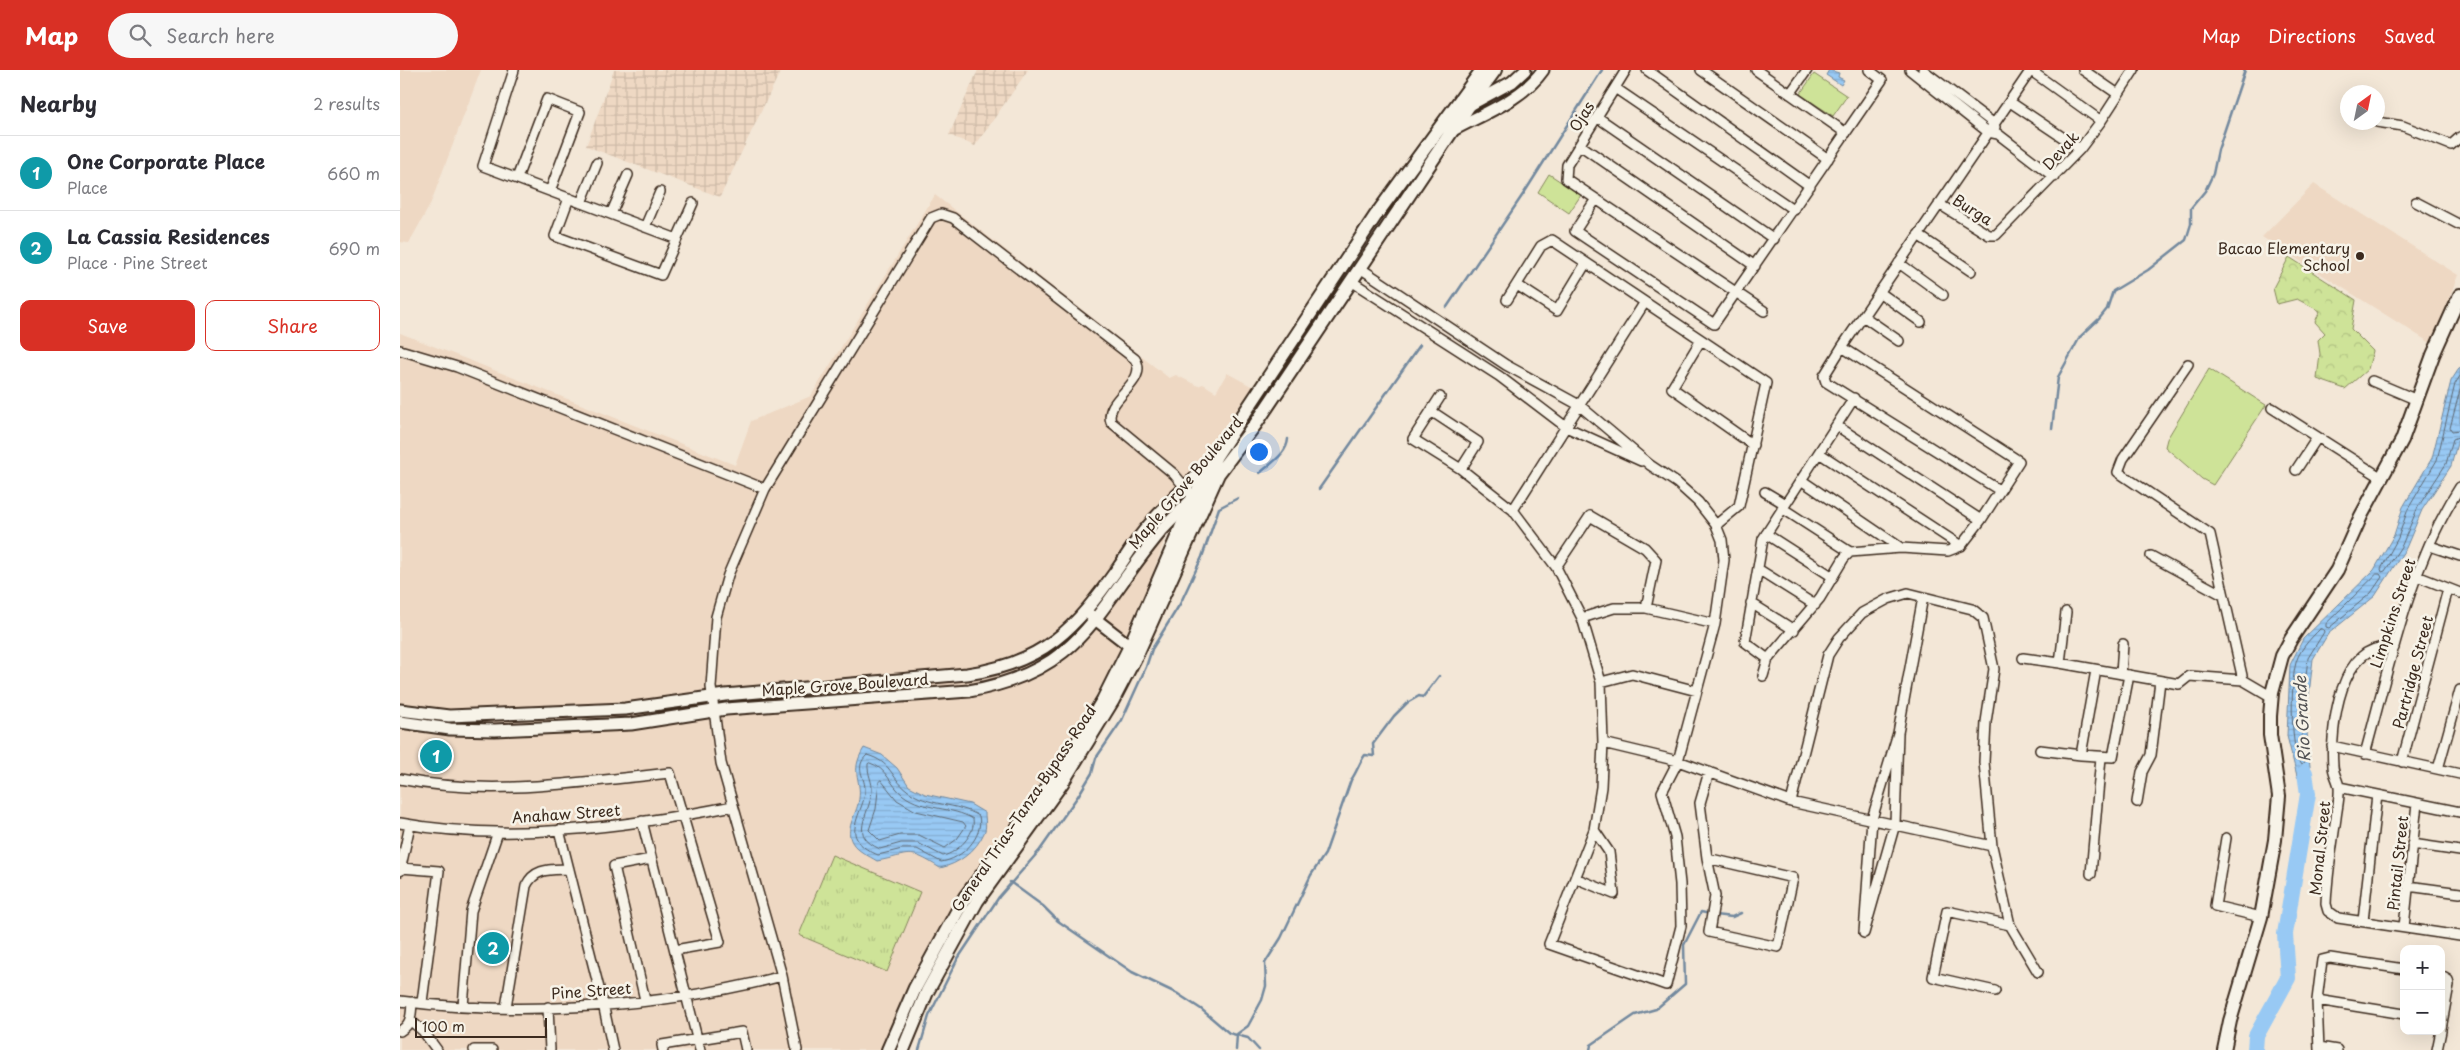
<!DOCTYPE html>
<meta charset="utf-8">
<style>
body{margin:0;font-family:"Playpen Sans",sans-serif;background:#f7f7f7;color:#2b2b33}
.controls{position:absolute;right:15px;bottom:15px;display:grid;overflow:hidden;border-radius:10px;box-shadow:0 5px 20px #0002}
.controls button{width:45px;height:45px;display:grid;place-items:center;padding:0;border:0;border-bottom:1px solid #e1e1e2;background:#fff;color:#2b2b33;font:25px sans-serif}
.compass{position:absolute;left:1940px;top:15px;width:45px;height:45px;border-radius:50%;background:#fff;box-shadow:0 5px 20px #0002;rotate:33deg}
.scale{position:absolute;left:15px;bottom:12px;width:132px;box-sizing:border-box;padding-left:5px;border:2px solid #3b2a1e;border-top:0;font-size:14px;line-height:18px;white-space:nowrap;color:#3b2a1e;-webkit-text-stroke:4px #f7f3e8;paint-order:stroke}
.you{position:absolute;left:858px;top:381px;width:18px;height:18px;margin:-12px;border:4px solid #fff;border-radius:50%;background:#1a73e8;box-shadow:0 0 0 8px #1a73e833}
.badge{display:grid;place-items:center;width:32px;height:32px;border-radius:50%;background:#d93025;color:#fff;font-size:16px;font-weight:700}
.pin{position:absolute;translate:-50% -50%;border:2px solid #fff;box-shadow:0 1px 5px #0006}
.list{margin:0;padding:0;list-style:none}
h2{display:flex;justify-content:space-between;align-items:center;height:65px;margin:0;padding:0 20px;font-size:21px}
h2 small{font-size:16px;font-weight:400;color:#7c7c81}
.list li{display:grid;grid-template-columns:32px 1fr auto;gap:15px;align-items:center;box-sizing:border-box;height:75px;padding:0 20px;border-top:1px solid #e1e1e2}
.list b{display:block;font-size:19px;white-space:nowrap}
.list p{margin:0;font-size:16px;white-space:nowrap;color:#7c7c81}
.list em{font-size:16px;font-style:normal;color:#7c7c81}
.actions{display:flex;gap:10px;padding:15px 20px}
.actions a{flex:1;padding:11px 0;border:1px solid #d93025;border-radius:10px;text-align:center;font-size:18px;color:#d93025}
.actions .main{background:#d93025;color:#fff}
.icon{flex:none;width:28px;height:28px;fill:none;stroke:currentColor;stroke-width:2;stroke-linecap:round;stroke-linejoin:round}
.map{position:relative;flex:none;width:2060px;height:980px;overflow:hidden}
header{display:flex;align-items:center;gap:30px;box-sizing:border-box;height:70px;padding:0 25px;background:#d93025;color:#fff}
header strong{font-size:24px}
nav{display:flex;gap:28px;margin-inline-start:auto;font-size:18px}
.search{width:350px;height:45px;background:#f7f7f7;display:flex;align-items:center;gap:12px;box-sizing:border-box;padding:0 18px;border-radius:28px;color:#7c7c81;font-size:19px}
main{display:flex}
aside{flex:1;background:#fff}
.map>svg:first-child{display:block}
.built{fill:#eed8c3}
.industrial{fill:url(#industrial-grid)}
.green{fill:#cee398;stroke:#84865b}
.forest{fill:url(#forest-crowns);stroke:#84865b}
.park{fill:url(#park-tufts);stroke:#84865b}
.water{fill:url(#water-rules);stroke:#73899e}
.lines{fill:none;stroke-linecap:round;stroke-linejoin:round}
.shore{stroke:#606a74;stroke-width:1}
.stream{stroke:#73899e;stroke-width:2.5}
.river{stroke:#98c9f4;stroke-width:16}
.minor-casing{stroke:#3b2a1e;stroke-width:12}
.tertiary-casing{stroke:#3b2a1e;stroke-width:15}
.secondary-casing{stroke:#3b2a1e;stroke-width:16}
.minor{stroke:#f7f3e8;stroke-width:9}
.tertiary{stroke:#f7f3e8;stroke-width:11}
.secondary{stroke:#f7f3e8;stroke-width:12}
.poi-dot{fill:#3b2a1e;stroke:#f7f3e8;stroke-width:2}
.labels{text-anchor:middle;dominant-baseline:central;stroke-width:5;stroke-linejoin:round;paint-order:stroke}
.street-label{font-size:15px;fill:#3b2a1e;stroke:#f7f3e8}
.poi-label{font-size:15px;fill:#3b2a1e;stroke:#f7f3e8;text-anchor:end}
.water-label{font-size:16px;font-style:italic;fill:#525254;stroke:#f7f3e8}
</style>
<header>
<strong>Map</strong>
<div class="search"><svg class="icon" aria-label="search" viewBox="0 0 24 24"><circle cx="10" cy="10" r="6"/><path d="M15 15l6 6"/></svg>Search here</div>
<nav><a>Map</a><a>Directions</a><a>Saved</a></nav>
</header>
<main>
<aside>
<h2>Nearby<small>2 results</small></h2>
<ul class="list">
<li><span class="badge" style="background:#0f9aa8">1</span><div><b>One Corporate Place</b><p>Place</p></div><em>660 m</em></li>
<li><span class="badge" style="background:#0f9aa8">2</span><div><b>La Cassia Residences</b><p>Place · Pine Street</p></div><em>690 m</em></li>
</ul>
<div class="actions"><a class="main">Save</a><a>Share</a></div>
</aside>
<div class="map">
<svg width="2060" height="980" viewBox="0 0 2060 980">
<defs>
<pattern id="industrial-grid" width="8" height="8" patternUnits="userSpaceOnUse" patternTransform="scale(1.25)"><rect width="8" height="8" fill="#eed8c3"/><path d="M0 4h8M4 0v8" fill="none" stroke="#cdbaa7"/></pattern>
<pattern id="forest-crowns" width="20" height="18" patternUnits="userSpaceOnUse" patternTransform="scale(1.25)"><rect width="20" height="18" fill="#cee398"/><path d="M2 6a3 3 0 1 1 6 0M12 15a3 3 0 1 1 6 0" fill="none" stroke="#b2c383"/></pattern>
<pattern id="park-tufts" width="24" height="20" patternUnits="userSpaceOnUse" patternTransform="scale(1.25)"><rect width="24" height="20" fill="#cee398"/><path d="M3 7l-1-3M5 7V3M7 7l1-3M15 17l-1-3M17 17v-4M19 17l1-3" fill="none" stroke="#b2c383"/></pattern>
<pattern id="water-rules" width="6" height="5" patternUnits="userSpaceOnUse" patternTransform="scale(1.25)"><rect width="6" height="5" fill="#98c9f4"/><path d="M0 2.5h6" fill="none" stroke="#84add1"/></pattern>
</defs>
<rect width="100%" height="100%" fill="#f3e7d7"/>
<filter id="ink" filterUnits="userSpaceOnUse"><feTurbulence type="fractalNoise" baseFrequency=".02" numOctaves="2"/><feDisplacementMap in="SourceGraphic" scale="10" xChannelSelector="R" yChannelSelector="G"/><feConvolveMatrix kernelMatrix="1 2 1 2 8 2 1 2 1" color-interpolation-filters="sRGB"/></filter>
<g filter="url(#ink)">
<path class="built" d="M0,0H81L30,135L9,173L0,172Z
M1914,114L2058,205L2032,274L1862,167Z
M535,125L769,308L776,305L798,316L803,314L816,322L827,303L853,317L786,408L753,503L717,585L695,627L650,698L558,826L520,892L481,980H0V263L335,395L351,351L411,326Z"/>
<path class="industrial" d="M214,0H381L320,127L186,76Z
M578,0H628L575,76L549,65Z"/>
<path class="green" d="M1414,4L1447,26L1433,46L1400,24Z
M1149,104L1181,125L1169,143L1138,122Z
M1809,299L1866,335L1813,415L1802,409L1765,377L1767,369Z"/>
<path class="forest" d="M1889,187L1956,230L1951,259L1973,281L1968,299L1945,319L1917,309L1920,284L1918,270L1925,263L1915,252L1920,241L1897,229L1877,234L1873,218Z"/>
<path class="park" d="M432,785L520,822L487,902L399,865Z"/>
<path class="water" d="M1429,0L1439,3L1438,7L1444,10L1441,15L1426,5Z
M2060,297V362L2051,396L2022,440L2006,478L1975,526L1928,564L1913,589L1906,651L1911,708L1908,724L1897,706L1887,666L1890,595L1903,569L1974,500L1994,465L2003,437L2032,388L2051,311Z
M464,678L482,685L497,698L509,716L525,724L570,734L585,743C585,749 587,758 584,763C576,781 559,794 540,798C507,777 511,785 477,791C469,786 457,781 452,772C445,760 455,746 458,734C464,709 448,704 464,678Z"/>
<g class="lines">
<path class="shore" d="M2060,306L2055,314L2037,390L2008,439L1998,468L1981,499L1982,502L1985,501L2002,475L2018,437L2046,394L2053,369L2060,366
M2060,320L2050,358L2052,361L2060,360
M1977,504H1980L1982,507L1971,523L1929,558L1926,557V554Z
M1920,559H1923L1924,562L1908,588L1901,650L1904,693L1901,695C1890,682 1891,615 1895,597C1897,582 1910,569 1920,559Z
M467,685C492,692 490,707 507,720C527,737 557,732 579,746C584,767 562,789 541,792L517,779H502L478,785C471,782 461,777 457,769C449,757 465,735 465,721C466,707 453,698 467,685Z
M470,693C487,698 490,715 503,725C524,741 552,736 573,749C576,764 557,783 543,786L518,773H501L480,779C448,765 469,747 472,721C473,712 467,704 468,694Z
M481,710L497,730L516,741L563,752L566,756L557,769L545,778L519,765H500L480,771L469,760L476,739L479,712Z"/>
<path class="stream" d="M1047,237L1126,120L1202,0
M1652,359L1658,307L1680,267L1699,249L1707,239L1713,221L1748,200L1786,170L1791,154V138L1805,121L1813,104L1818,80L1845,0
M860,403C871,393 887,384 888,369
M919,419L1020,275
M610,812L643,836L658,851L732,902L778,924L801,939L829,963L848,968L859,980
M1315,845L1332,847L1341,843
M519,980L529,946L557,890L599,827L640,780L678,726L692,703L696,688L722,650L746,597L752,579L780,534L802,487L819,438L838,428
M836,980L837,964L848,956L862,930L866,916L865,893L881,868L911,805L925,784L951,710C957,702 959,693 965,685L974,686L973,674L994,646L1007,633L1019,626L1023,627L1039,606
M1190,980L1191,975L1235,945L1256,939L1285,914L1284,875L1301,842L1310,844"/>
<path class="river" d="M1855,980L1856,966L1888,908L1885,864L1908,724L1905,703"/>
<g class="minor-casing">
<path id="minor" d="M114,0L83,96L277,169
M1226,0L1167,95L1166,109L1364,241
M1247,0L1410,116
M1301,0L1428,89
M1356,0L1446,63
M1510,0L1588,62L1598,64L1654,107
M1523,0L1593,53L1595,57
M1630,0L1701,51
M1683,0L1718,24
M1215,18L1394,140
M1390,24L1407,0
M1610,32L1680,79
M1197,47L1374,169
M1977,52L2003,56L2051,75L2060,67
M1180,75L1355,196
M117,108L147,29L180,42L150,121
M169,128L155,166L261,205L293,133
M1196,129L1175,161L1314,254L1482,10L1469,0
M2016,132L2060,155
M181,133L197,93
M1539,134L1589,165H1596L1680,79L1701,51L1734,0
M211,144L228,105
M245,157L260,122
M1518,165L1571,201
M1499,193L1543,225
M960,198L1106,295L1179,335L1250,395L1277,413L1298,432L1316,455L1322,470L1324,490L1315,554L1278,691L1262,722L1275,767L1280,814L1281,856L1266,915L1149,874L1194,760L1201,717L1203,673L1201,612L1182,548L1156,497L1113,440L1061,399L1013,369L1040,327
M951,211L1099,306L1166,357L1241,391
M1117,215L1157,241L1186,193
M1479,222L1521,252
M1107,230L1141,176L1152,170L1366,313L1339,436L1316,455
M1463,246L1499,271
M1301,270L1272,318L1353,375
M1442,277L1619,391L1581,450L1561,476L1548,481L1501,478L1450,482L1444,488L1420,528L1368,589L1345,572L1363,469L1454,328
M0,280L57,297L365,419
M1788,294L1723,389L1718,402L1810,464L1843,610L1872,627
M1972,311L2017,330
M1872,338L1982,408
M1031,341L1078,372L1061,399
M1437,356L1581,450
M1419,383L1561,476
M1896,400L1917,368
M1401,410L1501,478
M1599,420L1426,312L1424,306L1442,277L1631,0
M1365,422L1385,434
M1382,438L1450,482
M1113,440L1245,232
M1366,464L1433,507
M2030,476L2060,486
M1751,486L1823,525
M1156,497L1190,446L1245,478L1256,490L1246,538
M1358,499L1415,535
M2017,506L2060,523
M1351,533L1394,560
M1666,542L1660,593L1779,614L1789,606L1843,610
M1182,548L1214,538H1246L1315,554
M1994,578C1940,568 1930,658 1933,696C1933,703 1938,710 1939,717C1940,727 1937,738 1936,748C1932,776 1927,806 1926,834L1928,841L1938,848L2060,866
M1623,588L1660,593
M1696,600L1681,685L1713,687L1729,605
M1721,604L1723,574
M1363,606L1368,589
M1201,612L1232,604L1297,621
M1498,663L1495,754L1464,863L1472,749L1498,663L1523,527
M1203,673L1278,691L1391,732L1592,776
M1932,676L2060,704
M1640,680L1681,685
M1965,684C1990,594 2009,496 2060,417
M2002,692L2048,519
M2038,699L2060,620
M0,709C89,727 181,712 270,703L320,872L275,880
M1939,717L2060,742
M1391,732L1428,585L1439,568L1462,543L1488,529L1508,523L1572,539L1583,548L1594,599L1586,652L1584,692L1592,776L1610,855L1638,902
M1737,732L1742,702L1751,685L1760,611
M242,751L300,980
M0,753C107,773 227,757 333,736
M159,760L203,934L213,980
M1826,768L1815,836L1861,847
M2012,774L2060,781
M1307,788L1393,808L1378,877L1309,862L1315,826L1307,788L1300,733L1309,702
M1,798L39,801L22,932
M0,801L10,755
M1691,804L1701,687
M1175,808L1214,824L1209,782L1194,760
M2008,816L2060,823
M1963,851L1977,725
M2004,857L2017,733
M2041,906L2048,910L2049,915L2041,959
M1595,921L1533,907L1547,841L1610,855
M245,930L214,796L251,789
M1917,930L2004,944
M0,931C119,947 266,937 382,906
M63,936L71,841L98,762
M106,937L126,816C135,797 152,800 169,799
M148,937L150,980
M11,951L23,961L37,980
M0,961C12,954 11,945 12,932
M1919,977L1937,980
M74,980H92
M263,980L262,975L342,962L346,980
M397,980L382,906L321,693L311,617L316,547L328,505L365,419L531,148L541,144L553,148L735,289C750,313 703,328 711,352L774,404L794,428
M1919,980L1917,930L1922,890L1930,888L2004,899
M2037,980L2041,961"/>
</g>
<g class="tertiary-casing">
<path id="tertiary" d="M1068,36L1112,12L1125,0
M1053,60C1084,43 1122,30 1143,0
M690,545L730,576
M0,640L49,646L225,639L325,625L567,604C644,593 675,559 718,498C728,484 737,468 749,455C768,432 790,413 811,392
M0,652L50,659L95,660L231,654L326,639L569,621C685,601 696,537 763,459C772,449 783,439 792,429"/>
</g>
<g class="secondary-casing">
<path id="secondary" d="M488,980L515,918L565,827L660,701L703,630L730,576L794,428L816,386L976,145L1082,0
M503,980L527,922L577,831L662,713L713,630L738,582L818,404L855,355L1068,37L1095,0
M1824,980L1830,951L1861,847L1875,770L1879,726L1870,665V646L1872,623L1882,586L1891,569L1937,500L1961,446L2002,370L2033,285L2060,225"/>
</g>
<use href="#minor" class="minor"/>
<use href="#tertiary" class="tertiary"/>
<use href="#secondary" class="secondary"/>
</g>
</g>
<circle class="poi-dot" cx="1960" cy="186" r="5"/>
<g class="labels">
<g class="street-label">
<text transform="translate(1181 46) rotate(-58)">Ojas</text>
<text transform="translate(1660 80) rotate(-48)">Devak</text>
<text transform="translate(1573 139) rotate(32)">Burga</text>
<text transform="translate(785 412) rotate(-50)">Maple Grove Boulevard</text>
<text transform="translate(1992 543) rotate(-72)">Limpkins Street</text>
<text transform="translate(2012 602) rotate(-75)">Partridge Street</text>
<text transform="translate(445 614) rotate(-4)">Maple Grove Boulevard</text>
<text transform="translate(623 738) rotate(-56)">General Trias–Tanza Bypass Road</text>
<text transform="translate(166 743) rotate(-4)">Anahaw Street</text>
<text transform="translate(1919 778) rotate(-84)">Monal Street</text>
<text transform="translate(1997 793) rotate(-84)">Pintail Street</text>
<text transform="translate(191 920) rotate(-4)">Pine Street</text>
</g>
<g class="poi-label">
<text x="1950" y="177">Bacao Elementary<tspan x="1950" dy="17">School</tspan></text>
</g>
<g class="water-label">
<text transform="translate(1901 649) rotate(-93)">Rio Grande</text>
</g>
</g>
</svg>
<div class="controls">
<button>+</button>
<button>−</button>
</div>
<svg class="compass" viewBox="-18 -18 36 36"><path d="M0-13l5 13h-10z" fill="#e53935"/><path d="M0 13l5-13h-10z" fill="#7c7c81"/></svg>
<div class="scale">100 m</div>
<div class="you"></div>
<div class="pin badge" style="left:36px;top:686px;background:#0f9aa8">1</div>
<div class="pin badge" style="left:93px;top:878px;background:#0f9aa8">2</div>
</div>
</main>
